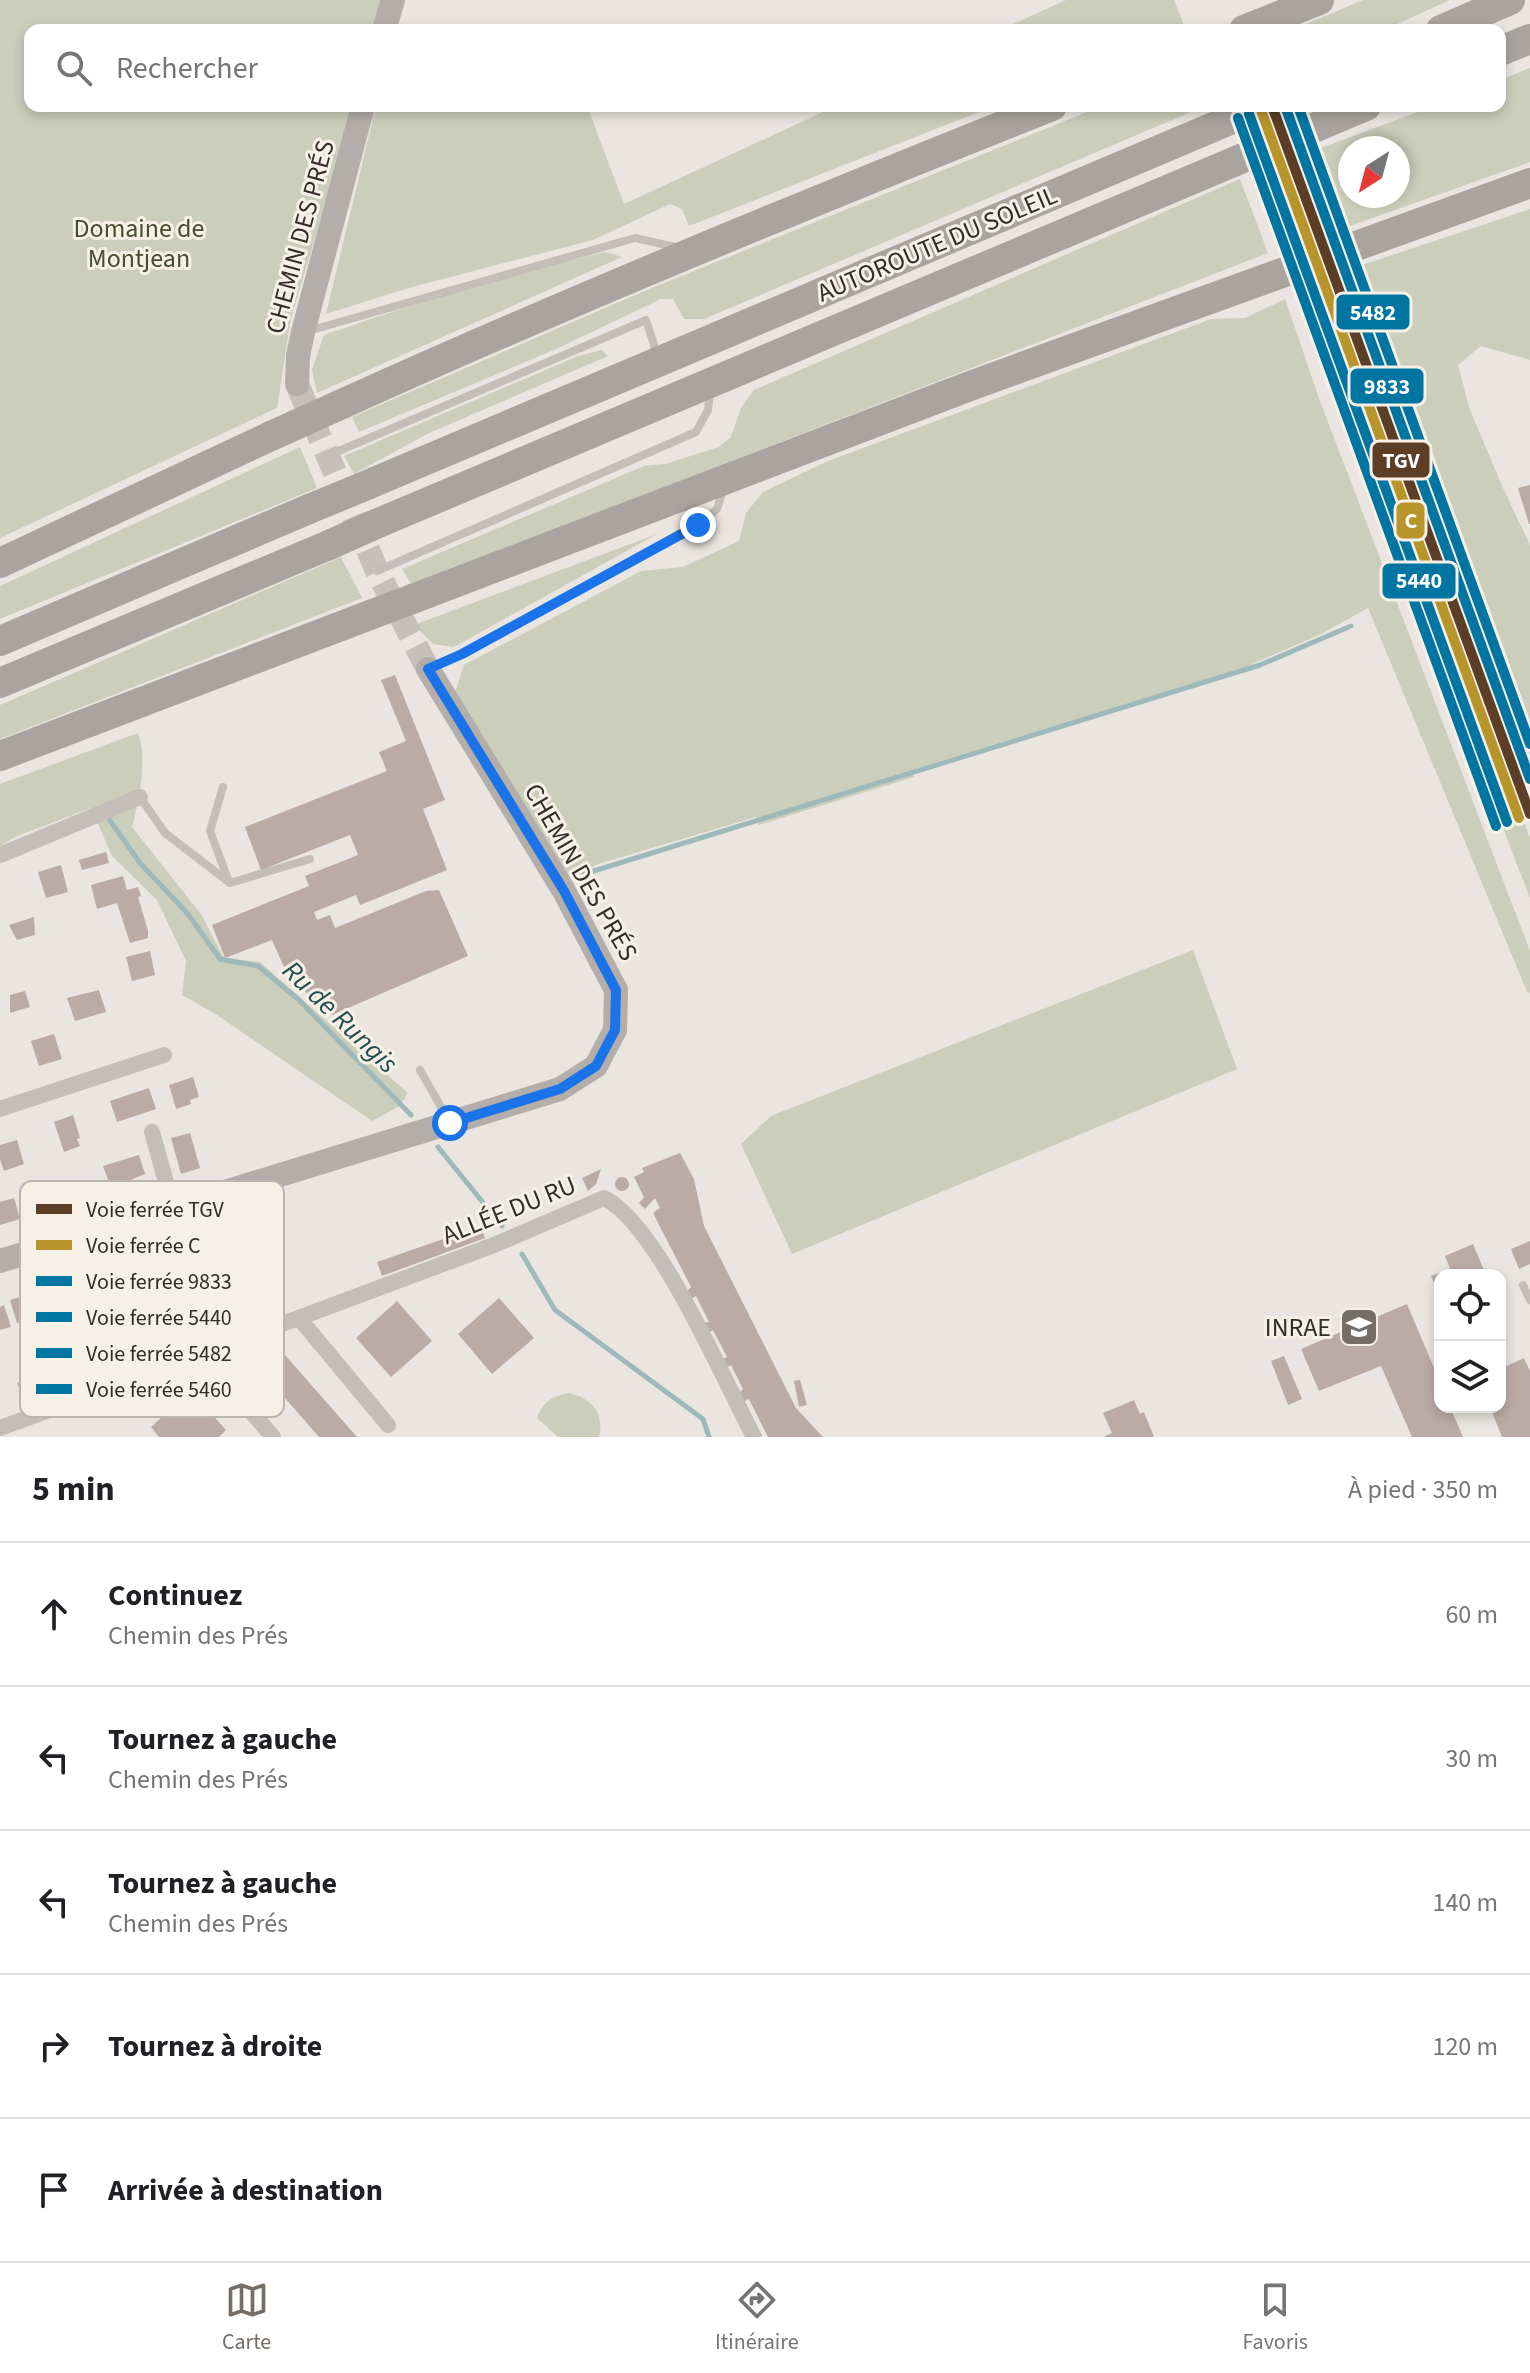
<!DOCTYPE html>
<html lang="fr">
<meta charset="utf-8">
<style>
body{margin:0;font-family:"Source Sans 3",sans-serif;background:#f2f2f2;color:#202124}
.controls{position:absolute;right:24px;bottom:24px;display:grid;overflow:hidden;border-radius:16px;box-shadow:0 4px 12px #0003}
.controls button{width:72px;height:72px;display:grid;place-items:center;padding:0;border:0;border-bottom:2px solid #e0e0e0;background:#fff;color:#202124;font:40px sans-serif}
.compass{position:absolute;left:1338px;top:136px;width:72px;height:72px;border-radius:50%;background:#fff;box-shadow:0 4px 12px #0003;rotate:216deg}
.stop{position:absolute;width:24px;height:24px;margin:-18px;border:6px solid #1a73e8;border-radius:50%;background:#fff}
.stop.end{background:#1a73e8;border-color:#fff;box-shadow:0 2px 8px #0008}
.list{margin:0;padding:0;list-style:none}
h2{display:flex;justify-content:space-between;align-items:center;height:104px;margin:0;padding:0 32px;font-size:34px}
h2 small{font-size:26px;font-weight:400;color:#757577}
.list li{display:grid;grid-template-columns:52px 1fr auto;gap:24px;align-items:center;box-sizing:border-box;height:144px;padding:0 32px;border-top:2px solid #e0e0e0}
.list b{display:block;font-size:30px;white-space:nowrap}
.list p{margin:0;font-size:26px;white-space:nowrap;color:#757577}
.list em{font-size:26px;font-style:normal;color:#757577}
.icon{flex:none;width:44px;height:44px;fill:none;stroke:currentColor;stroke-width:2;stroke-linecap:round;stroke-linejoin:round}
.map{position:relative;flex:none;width:1530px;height:1437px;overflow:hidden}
.search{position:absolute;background:#fff;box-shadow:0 4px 12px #0003;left:24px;right:24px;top:24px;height:88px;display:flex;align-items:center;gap:20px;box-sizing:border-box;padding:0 28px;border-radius:16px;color:#757577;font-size:30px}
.sheet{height:824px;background:#fff}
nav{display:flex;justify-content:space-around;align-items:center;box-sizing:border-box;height:112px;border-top:2px solid #e0e0e0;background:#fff;font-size:22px;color:#757577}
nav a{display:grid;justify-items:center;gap:4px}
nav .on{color:#746d68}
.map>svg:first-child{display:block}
.green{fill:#cbcebb;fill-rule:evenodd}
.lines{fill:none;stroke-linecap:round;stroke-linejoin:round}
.stream{stroke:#9eb9ba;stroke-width:5}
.building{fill:#bcaba4}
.secondary-tunnel{stroke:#c6c0bb;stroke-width:24;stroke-dasharray:24 12;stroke-linecap:butt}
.lane{stroke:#c4beb9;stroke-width:8}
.street{stroke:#c4beb9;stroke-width:16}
.secondary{stroke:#b4aeaa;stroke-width:24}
.highway{stroke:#a9a49f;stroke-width:30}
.highway-bridge{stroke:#a9a49f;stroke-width:30}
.rail-1-casing{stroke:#f7f0e7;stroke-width:16}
.rail-2-casing{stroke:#f7f0e7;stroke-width:16}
.rail-3-casing{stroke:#f7f0e7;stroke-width:16}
.rail-4-casing{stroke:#f7f0e7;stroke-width:16}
.rail-5-casing{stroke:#f7f0e7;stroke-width:16}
.rail-6-casing{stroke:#f7f0e7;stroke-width:16}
.rail-1{stroke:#5c3e26;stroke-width:10}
.rail-2{stroke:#b8952b;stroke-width:10}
.rail-3{stroke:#0075a1;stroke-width:10}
.rail-4{stroke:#0075a1;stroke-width:10}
.rail-5{stroke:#0075a1;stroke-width:10}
.rail-6{stroke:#0075a1;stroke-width:10}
.route{stroke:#1a73e8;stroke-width:10}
.labels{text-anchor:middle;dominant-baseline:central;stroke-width:6;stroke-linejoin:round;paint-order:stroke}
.park-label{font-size:26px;fill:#434f2e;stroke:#f7f0e7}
.street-label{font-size:26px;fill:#342c28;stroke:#f7f0e7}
.poi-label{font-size:26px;fill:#342c28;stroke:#f7f0e7;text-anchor:end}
.water-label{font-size:28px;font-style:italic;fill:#224d51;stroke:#f7f0e7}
.key{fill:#f7f0e7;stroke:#bcb5ae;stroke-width:2}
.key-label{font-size:22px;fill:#342c28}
.line-badge{stroke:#f7f0e7;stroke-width:3}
.badge-label{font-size:22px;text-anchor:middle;font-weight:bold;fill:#fff}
</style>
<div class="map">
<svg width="1530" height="1437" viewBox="0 0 1530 1437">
<rect width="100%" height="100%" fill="#eae5e0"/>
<path class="green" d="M0,0H388L378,30H30V106H355L291,318L277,408L0,538Z
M1066,0H1174L1186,30H1000Z
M1363,0H1450L1384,30H1292Z
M1530,68V162L1339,230L1310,152L1434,106H1500V80ZM1398,148V196H1350V148Z
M376,106H587L624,204L836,106H994L689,226L682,209L670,204L593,240L412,287L326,314Z
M1102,106H1205L704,319H684L673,299H661L554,350L359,432L352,417L642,292Z
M1285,161L1315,243L1290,250L1260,172Z
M1240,179L1268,253L412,585L402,569L644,466L665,464L719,447L731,437L741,408L754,390Z
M1530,209V360L1481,346L1458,365L1470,410L1503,488L1530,545V761L1459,570L1353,268Z
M606,252L622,257L317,393L312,369L324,335C416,303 510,273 606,252Z
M1328,280L1530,838V898L1421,617L1304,291Z
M1285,299L1320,401L1530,951V992L1528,994L1368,608L1321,634L1243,668L912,770L914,777L759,825L756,817L598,864L569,877L455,692L464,665L641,571L683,567L739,541L746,513L763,492L828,461L1211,319L1245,318Z
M602,350L608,356L427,434L354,474L344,456L578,356Z
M300,447L317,488L0,619V586Z
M657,534L454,647L433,644L414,625Z
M341,557L362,598L0,739V705Z
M138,733C148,758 139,801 132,827L201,914L224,958L260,962L408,1093L400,1106L372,1121L217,1015L182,995L186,961L157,900L112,856L91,808L15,837L0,846V784Z
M1193,950L1237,1069L792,1254L741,1144L771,1116Z
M569,1393C591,1398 605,1413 599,1437H558L537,1418C543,1402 552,1396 569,1393Z"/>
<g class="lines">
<path class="stream" d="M109,819L140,863L188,914L220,959L258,966L298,999L411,1115
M584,874L1260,665L1351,626
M438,1147L502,1226
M522,1254L555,1310L703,1419L709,1437"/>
</g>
<path class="building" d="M1530,485V524H1529L1518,488Z
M395,675L445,800L423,809L447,870L360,905L356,895L314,912L317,920L330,915L335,928L426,891L439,890L468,956L332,1015L320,1009L283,965L272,940L225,958L212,925L309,886L305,876L358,855L350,835L261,870L245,827L387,771L379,752L406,741L381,680Z
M106,852L109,863L82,870L79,860Z
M61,865L68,892L46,898L38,872Z
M123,876L127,890L138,887L141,896L138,897L148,931V938L130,943L117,903L97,909L91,885Z
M34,917L35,935L17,940L9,925Z
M150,951L155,975L132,981L126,957Z
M99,990L106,1012L75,1021L67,998Z
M25,991L30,1007L10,1013V995Z
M54,1034L62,1059L39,1066L31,1041Z
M193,1077L199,1097L190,1100L191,1104L176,1109L169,1085Z
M149,1088L156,1109L117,1122L110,1101Z
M73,1115L80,1138L77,1139L80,1146L64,1152L54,1122Z
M190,1133L200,1168L181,1174L171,1138Z
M17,1140L24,1164L4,1171L0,1159V1145Z
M680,1153L694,1179L704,1226L796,1408L823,1437H768L749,1399L745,1401L741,1399L739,1393L743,1389L731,1365L727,1367L723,1359L727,1357L713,1330L710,1332L705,1323L709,1322L696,1296L691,1299L686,1292L691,1287L654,1215V1212L660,1208L655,1198L645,1209L639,1203L644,1197L634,1177L644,1172L642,1168Z
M139,1155L145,1174L111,1188L103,1166Z
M601,1169L596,1184L588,1191L582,1178Z
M615 1184a7 7 0 1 1 14 0a7 7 0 1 1-14 0Z
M14,1198L20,1219L0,1225V1202Z
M481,1226L485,1238L382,1276L377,1262Z
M1530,1241V1264L1519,1269L1511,1249Z
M1473,1244L1486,1275H1440V1297L1431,1276L1450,1269L1445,1256Z
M40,1291L47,1314L17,1323L10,1300Z
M499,1298L534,1338L492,1374L458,1334Z
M397,1301L432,1341L391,1377L356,1338Z
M1407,1304L1440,1382V1407H1450L1463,1437H1412L1381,1366L1319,1391L1301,1349Z
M4,1305L11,1327L0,1330V1307Z
M278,1347L357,1437H319L257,1366Z
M1284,1356L1302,1399L1288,1405L1271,1361Z
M1524,1358L1530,1371V1437H1502L1490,1407H1500V1369Z
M38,1375L45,1396L25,1404L17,1383Z
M800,1380L807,1405L799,1407L794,1381Z
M191,1391L226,1430L219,1437H159L151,1427Z
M1134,1400L1140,1414L1144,1412L1154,1437H1103L1112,1433L1103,1413Z"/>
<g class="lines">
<path class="secondary-tunnel" d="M297,384L377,571L428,669"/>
<path class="lane" d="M308,331L635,238L680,248
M327,456L646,320L658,357
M377,571L696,432L708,410L710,392
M429,668L462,654L698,525L717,509L723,490
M223,787L210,831L229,882
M140,797L165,833L230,883L310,859
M420,1070L449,1121
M1523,1285L1530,1300"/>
<path class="street" d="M0,855L140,797
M0,1109L164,1055
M152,1132L173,1207
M299,1318L388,1425
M210,1351L494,1245L604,1198C657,1223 724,1381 754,1437
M0,1428L210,1351L216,1371L273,1437"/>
<path class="secondary" d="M384,30L393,0
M297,384L298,356L303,332L363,106
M0,1261L560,1089L596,1066L615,1030L616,990L564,891L428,669"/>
<path class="highway" d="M1244,30L1319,0
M1441,30L1510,0
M1500,51L1530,39
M342,404C576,298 813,201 1052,106
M360,488L1263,106
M376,524L1366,106
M0,563L271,436
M415,598L970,386L1530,183
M0,641L309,509
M0,683L329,545
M0,756L370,615"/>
<path class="highway-bridge" d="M271,436L342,404
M309,509L360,488
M329,545L376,524
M370,615L415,598"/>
<g class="rail-1-casing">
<path id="rail-1" d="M1272,106L1530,814"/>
</g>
<g class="rail-2-casing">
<path id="rail-2" d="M1261,110L1519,818"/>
</g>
<g class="rail-3-casing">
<path id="rail-3" d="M1285,106L1530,779"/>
</g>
<g class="rail-4-casing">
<path id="rail-4" d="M1249,114L1507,822"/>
</g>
<g class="rail-5-casing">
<path id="rail-5" d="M1298,106L1530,744"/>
</g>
<g class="rail-6-casing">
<path id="rail-6" d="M1238,118L1496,826"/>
</g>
<use href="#rail-1" class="rail-1"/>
<use href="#rail-2" class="rail-2"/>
<use href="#rail-3" class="rail-3"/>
<use href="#rail-4" class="rail-4"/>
<use href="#rail-5" class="rail-5"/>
<use href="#rail-6" class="rail-6"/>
</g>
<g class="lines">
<path class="route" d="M450,1123L560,1089L596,1066L615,1030L616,990L564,891L428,669L462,654L698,525"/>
</g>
<defs>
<g id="university-square" transform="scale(2)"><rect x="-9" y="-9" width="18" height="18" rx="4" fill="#746d68" stroke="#f7f0e7"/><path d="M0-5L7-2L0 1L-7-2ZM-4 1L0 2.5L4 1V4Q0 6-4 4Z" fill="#fff"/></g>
</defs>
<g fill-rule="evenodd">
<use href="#university-square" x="1359" y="1327"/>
</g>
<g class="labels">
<g class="park-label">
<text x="139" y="228">Domaine de<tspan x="139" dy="30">Montjean</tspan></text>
</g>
<g class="street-label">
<text transform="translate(300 237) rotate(-75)">CHEMIN DES PRÉS</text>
<text transform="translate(937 244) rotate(-23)">AUTOROUTE DU SOLEIL</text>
<text transform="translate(581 872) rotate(60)">CHEMIN DES PRÉS</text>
<text transform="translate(509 1210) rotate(-22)">ALLÉE DU RU</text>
</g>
<g class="poi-label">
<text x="1331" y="1327">INRAE</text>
</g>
<g class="water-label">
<text transform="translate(340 1017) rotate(44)">Ru de Rungis</text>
</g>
</g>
<rect x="20" y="1181" width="264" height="236" rx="12" class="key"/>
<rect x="36" y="1204" width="36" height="10" fill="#5c3e26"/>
<rect x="36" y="1240" width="36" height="10" fill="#b8952b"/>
<rect x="36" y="1276" width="36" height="10" fill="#0075a1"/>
<rect x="36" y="1312" width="36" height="10" fill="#0075a1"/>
<rect x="36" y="1348" width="36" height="10" fill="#0075a1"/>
<rect x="36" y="1384" width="36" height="10" fill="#0075a1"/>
<g class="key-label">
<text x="86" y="1217">Voie ferrée TGV</text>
<text x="86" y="1253">Voie ferrée C</text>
<text x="86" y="1289">Voie ferrée 9833</text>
<text x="86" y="1325">Voie ferrée 5440</text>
<text x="86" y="1361">Voie ferrée 5482</text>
<text x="86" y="1397">Voie ferrée 5460</text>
</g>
<g class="line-badge">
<rect x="1335" y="293" width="76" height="38" rx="8" fill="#0075a1"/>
<rect x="1349" y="367" width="76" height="38" rx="8" fill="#0075a1"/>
<rect x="1371" y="441" width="60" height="38" rx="8" fill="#5c3e26"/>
<rect x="1395" y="501" width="31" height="39" rx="8" fill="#b8952b"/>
<rect x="1381" y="562" width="76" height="38" rx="8" fill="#0075a1"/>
</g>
<g class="badge-label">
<text x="1373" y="320">5482</text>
<text x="1387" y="394">9833</text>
<text x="1401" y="468">TGV</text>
<text x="1411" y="528">C</text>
<text x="1419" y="588">5440</text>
</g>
</svg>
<div class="controls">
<button><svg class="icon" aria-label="locate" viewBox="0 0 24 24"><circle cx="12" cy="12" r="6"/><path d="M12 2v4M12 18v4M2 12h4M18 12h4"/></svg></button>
<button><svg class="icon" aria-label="layers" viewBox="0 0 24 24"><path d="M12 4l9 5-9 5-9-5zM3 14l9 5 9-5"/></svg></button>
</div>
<svg class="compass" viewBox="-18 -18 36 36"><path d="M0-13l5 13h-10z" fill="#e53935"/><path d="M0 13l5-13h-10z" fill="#757577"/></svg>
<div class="stop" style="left:450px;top:1123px"></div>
<div class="stop end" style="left:698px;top:525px"></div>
<div class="search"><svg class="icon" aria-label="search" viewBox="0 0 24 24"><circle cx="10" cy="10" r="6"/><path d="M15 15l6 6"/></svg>Rechercher</div>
</div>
<section class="sheet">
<h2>5 min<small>À pied · 350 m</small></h2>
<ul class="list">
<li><svg class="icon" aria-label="ahead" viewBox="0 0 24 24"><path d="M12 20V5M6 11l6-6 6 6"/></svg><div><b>Continuez</b><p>Chemin des Prés</p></div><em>60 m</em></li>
<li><svg class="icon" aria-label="left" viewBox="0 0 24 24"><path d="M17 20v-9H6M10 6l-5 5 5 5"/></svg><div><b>Tournez à gauche</b><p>Chemin des Prés</p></div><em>30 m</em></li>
<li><svg class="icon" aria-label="left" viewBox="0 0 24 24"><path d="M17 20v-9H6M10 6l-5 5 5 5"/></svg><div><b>Tournez à gauche</b><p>Chemin des Prés</p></div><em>140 m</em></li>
<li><svg class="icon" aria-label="right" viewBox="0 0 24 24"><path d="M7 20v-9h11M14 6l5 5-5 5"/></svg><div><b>Tournez à droite</b></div><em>120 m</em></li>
<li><svg class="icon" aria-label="arrive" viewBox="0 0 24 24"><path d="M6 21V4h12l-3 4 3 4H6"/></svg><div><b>Arrivée à destination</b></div></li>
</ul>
</section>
<nav>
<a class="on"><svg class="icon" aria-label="map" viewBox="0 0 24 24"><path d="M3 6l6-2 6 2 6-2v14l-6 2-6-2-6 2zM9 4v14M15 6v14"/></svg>Carte</a>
<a><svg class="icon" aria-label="directions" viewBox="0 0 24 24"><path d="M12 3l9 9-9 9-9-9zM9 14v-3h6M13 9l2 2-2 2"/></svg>Itinéraire</a>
<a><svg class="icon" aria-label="saved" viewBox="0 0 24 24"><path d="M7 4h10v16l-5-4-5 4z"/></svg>Favoris</a>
</nav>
